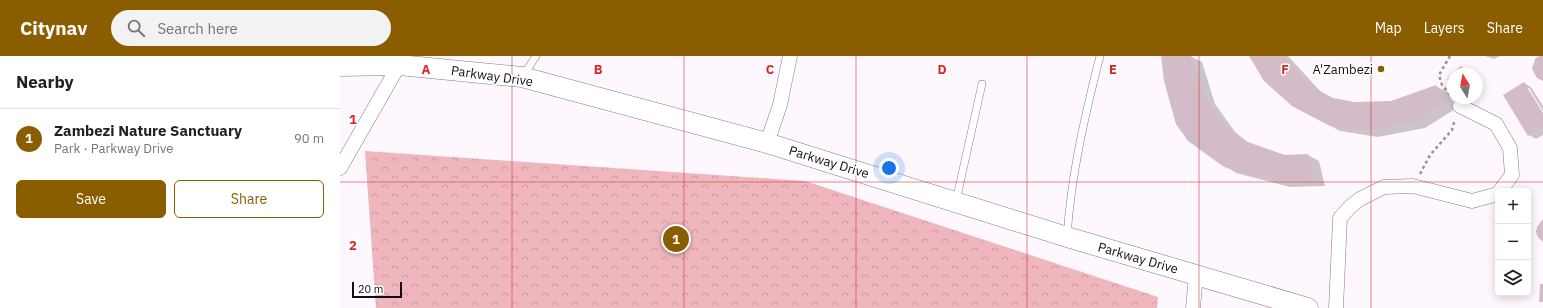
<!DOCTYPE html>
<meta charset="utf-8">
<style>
body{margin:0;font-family:"IBM Plex Sans",sans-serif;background:#f2f2f2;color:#202124}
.controls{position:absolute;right:12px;bottom:12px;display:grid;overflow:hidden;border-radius:6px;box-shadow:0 2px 10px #0003}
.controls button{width:36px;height:36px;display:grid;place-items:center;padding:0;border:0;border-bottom:1px solid #e0e0e0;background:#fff;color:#202124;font:20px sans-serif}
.compass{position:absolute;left:1107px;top:12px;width:36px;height:36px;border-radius:50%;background:#fff;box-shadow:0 2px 10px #0003;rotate:349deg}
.scale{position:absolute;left:12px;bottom:10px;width:50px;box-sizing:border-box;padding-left:4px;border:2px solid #120d12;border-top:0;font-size:11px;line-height:14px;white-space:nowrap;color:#120d12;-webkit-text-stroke:3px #fff;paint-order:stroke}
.you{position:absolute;left:549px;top:112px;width:14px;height:14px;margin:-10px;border:3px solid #fff;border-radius:50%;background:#1a73e8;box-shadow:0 0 0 6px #1a73e833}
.badge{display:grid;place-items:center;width:26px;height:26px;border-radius:50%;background:#8b5d01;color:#fff;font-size:13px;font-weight:700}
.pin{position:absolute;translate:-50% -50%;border:2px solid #fff;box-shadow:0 1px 4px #0006}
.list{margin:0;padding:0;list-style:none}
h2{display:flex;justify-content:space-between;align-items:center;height:52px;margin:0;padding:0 16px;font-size:17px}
h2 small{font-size:13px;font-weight:400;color:#757577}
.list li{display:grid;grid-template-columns:26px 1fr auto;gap:12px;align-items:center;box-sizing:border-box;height:60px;padding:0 16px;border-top:1px solid #e0e0e0}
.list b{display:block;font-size:15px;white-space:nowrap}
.list p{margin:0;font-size:13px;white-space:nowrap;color:#757577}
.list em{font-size:13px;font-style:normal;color:#757577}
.actions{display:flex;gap:8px;padding:12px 16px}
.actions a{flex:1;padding:9px 0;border:1px solid #8b5d01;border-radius:6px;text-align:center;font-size:14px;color:#8b5d01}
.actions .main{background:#8b5d01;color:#fff}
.icon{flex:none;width:22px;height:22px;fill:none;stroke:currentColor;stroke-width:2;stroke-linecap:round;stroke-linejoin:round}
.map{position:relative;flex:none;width:1203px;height:252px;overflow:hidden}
header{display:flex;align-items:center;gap:24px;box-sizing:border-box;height:56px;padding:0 20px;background:#8b5d01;color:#fff}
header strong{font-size:19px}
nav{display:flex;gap:22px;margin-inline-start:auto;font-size:14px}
.search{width:280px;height:36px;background:#f2f2f2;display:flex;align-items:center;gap:10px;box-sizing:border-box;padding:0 14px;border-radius:22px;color:#757577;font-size:15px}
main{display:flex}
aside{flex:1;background:#fff}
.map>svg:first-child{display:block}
.forest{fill:url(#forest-crowns)}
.shadow{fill:#0003}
.building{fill:#d3bcc7}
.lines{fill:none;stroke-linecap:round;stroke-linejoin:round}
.lane-casing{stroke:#897989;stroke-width:8}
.street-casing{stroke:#897989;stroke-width:15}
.secondary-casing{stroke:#897989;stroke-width:21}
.path{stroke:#999399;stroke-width:2.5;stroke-dasharray:3 3;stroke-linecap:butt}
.lane{stroke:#fff;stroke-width:7}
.street{stroke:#fff;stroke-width:14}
.secondary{stroke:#fff;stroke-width:20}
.grid{fill:none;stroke:#d62828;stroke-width:1;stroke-opacity:0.55}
.poi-dot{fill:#8b5d01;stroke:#fff;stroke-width:1.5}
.labels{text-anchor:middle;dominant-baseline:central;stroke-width:3;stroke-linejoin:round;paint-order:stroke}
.poi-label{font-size:13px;fill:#120d12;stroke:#fff;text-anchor:end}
.street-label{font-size:13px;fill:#120d12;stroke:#fff}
.grid-label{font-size:13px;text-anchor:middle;font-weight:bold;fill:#d62828;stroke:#fff;stroke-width:3;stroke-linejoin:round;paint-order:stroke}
</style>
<header>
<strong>Citynav</strong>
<div class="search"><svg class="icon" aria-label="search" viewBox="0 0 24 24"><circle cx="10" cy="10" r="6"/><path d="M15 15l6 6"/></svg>Search here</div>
<nav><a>Map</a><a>Layers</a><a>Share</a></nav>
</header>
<main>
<aside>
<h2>Nearby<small></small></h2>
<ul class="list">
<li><span class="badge">1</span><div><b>Zambezi Nature Sanctuary</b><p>Park · Parkway Drive</p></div><em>90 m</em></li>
</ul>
<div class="actions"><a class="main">Save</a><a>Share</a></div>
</aside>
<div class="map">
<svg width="1203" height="252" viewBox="0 0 1203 252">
<defs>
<pattern id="forest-crowns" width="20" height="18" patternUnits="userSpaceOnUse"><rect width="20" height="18" fill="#efb6be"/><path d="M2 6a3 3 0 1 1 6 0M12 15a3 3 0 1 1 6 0" fill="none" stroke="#cc9ba2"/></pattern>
</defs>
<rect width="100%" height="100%" fill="#fef7fe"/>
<path class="forest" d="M25,95L465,125L818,241L817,252H36Z"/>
<path class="shadow" d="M822,0H850L862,6L875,48L895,76L910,88L945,100L968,99L979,105L985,130L950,131L896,117L885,110Z
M910,0H948L982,37L993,43L1014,47L1051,46L1096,30L1107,36L1117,52L1085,72L1038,81L1000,75L964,56Z
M1145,0H1160L1154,3Z
M1122,11L1129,16L1131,18H1114Z
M1137,25L1143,32L1137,37Z
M1184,27L1191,31L1203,50V55L1189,32H1187L1203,59V79L1196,83L1189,79Z"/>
<path class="building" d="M821,0H851L864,40L883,69L905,85L945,99L968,98L975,124L939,125L902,116L884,111L848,85L836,68L824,25Z
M909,0H943L971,30L993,42L1014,46L1051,45L1096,29L1107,45L1074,66L1026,75L988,69L952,50L924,25Z
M1199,0H1203V25L1197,22L1192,13L1195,3Z
M1121,10L1128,18H1113V30L1107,23Z
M1184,26L1203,57V71L1188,80L1163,39Z
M1203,163V186L1198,181L1196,176L1197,171Z
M1200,228H1203V246H1199Z"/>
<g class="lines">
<g class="lane-casing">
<path id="lane" d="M183,20L196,0
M616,145L642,28
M727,181C731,119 745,59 760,0"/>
</g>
<g class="street-casing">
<path id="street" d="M1120,50L1156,68L1170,92L1172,119L1160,135
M427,87L440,49L450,0
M0,112L59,9
M853,252L856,219
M996,252L1000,162L1010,151L1020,143L1044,131L1073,130L1132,145L1158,138"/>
</g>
<g class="secondary-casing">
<path id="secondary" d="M0,10L59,9L182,21L427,87L727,181L968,252"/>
</g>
<path class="path" d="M1110,0L1099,19L1102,29L1111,40
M1080,118L1090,99L1112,74L1115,63"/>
<use href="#lane" class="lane"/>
<use href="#street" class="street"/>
<use href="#secondary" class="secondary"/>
</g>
<path class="grid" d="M172,0V252M344,0V252M516,0V252M687,0V252M859,0V252M1031,0V252M0,126H1203"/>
<circle class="poi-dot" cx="1041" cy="13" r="4"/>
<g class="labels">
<g class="poi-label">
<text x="1033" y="13">A'Zambezi</text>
</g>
<g class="street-label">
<text transform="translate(152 20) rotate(8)">Parkway Drive</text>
<text transform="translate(489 106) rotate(17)">Parkway Drive</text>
<text transform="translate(798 202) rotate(16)">Parkway Drive</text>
</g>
</g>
<g class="grid-label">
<text x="86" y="18">A</text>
<text x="258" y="18">B</text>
<text x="430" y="18">C</text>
<text x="602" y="18">D</text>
<text x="773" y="18">E</text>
<text x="945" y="18">F</text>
<text x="13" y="68">1</text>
<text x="13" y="194">2</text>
</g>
</svg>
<div class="controls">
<button>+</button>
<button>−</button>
<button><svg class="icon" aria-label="layers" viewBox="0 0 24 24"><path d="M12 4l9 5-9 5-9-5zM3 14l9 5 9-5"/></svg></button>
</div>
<svg class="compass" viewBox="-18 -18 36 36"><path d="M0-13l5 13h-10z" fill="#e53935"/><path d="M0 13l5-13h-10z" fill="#757577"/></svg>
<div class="scale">20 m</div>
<div class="you"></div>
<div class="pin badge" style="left:336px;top:183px">1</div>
</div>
</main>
